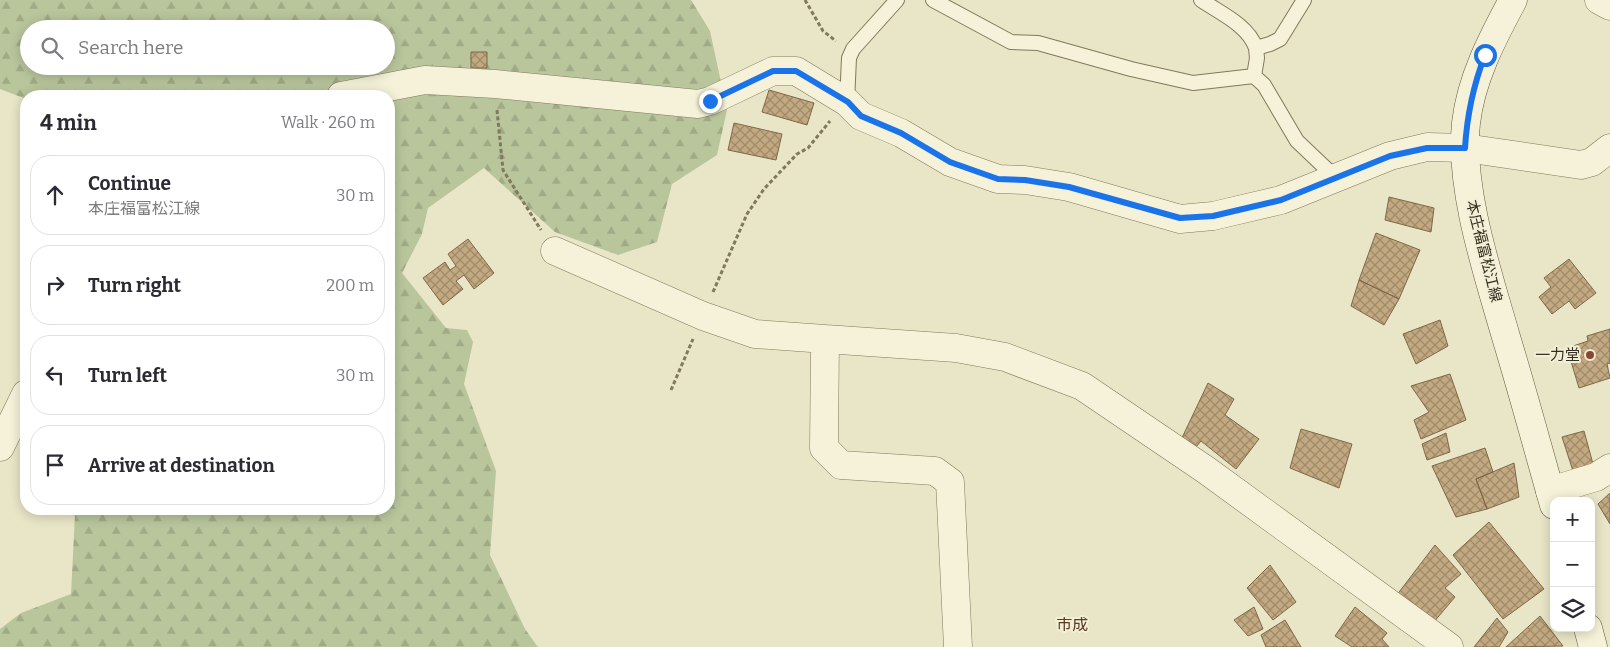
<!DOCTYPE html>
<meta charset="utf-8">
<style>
body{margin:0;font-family:Bitter,"Noto Sans JP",serif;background:#f2f2f3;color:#2b2b33}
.controls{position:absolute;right:15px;bottom:15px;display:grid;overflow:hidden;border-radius:10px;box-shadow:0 2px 12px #0003}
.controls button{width:45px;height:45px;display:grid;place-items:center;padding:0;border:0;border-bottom:1px solid #e1e1e2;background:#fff;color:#2b2b33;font:25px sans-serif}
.stop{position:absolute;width:15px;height:15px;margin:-11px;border:4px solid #1a73e8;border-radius:50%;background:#fff}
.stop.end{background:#1a73e8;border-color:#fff;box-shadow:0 1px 5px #0008}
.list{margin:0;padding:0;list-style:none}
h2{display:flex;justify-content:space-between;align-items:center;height:65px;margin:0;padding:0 20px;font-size:21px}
h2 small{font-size:16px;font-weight:400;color:#7c7c81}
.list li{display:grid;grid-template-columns:32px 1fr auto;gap:15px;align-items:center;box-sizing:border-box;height:80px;margin:0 10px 10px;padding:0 10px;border:1px solid #e1e1e2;border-radius:20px}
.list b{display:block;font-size:19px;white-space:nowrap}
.list p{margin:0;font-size:16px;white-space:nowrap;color:#7c7c81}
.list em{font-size:16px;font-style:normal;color:#7c7c81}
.icon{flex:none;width:28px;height:28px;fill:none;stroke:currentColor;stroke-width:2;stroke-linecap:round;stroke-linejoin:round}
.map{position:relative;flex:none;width:1610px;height:647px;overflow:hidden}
.search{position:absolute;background:#fff;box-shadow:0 2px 12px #0003;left:20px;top:20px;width:375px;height:55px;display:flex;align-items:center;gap:12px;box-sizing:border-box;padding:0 18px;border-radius:28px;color:#7c7c81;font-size:19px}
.panel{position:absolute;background:#fff;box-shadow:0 2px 12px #0003;left:20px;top:90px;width:375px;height:425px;border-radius:20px}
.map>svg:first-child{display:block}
.forest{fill:url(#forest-firs);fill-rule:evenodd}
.building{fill:url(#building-cross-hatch);stroke:#7f6847}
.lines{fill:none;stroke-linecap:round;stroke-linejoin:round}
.service-casing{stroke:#82785e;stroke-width:16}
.minor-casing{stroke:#82785e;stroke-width:29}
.secondary-casing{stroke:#645a41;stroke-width:29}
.path{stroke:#82785e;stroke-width:3;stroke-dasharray:4 2.5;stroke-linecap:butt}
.service{stroke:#f5f2d9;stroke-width:14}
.minor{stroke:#f5f2d9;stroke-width:28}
.secondary{stroke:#f5f2d9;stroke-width:28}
.route{stroke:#1a73e8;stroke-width:6}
.poi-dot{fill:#8a4535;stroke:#f1efd5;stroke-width:2}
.labels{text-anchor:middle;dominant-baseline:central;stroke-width:4;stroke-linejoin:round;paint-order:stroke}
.street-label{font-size:15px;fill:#342e20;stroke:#f1efd5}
.poi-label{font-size:15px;fill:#342e20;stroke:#f1efd5;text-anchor:end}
.neighbourhood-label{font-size:16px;fill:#5c3b25;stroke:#f1efd5}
</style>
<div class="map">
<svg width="1610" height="647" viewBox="0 0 1610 647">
<defs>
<pattern id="forest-firs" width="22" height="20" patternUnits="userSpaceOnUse" patternTransform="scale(1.25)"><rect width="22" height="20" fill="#b9c69c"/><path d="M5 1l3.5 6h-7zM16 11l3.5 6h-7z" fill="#a0aa86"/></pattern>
<pattern id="building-cross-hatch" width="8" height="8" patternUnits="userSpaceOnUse" patternTransform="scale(1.25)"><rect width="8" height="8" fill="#c3a981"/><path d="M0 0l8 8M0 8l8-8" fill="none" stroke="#9f8a69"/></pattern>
</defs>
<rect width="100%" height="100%" fill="#e9e5c7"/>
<path class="forest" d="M0,0H691L710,31L727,110L717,155L672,184L657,242L618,255L555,232L484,168L428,208L422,234L402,273L446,328L467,330L473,342L464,384L496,471L490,555L525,629L538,647H0V629L21,613L71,594L75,514L73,509H389V96H26V99L0,89ZM29,29H386V66H29Z"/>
<path class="building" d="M471,52H487V68H471Z
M769,90L814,103L807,125L762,112Z
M734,123L782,134L776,160L728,150Z
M1389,197L1434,208L1431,232L1385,220Z
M1376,233L1420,250L1399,299L1359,280Z
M468,239L494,273L474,289L464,275L456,281L463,289L443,305L423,278L445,262L450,270L456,266L448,254Z
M1569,259L1596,293L1575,309L1569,301L1552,314L1539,297L1551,287L1544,278Z
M1359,280L1399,299L1384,325L1351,306Z
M1440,320L1448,346L1416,364L1403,334Z
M1610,329V363L1607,364L1610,378L1579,388L1567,348L1588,341L1587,336Z
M1450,374L1466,420L1421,439L1414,420L1429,412L1411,386Z
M1208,383L1234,399L1225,415L1259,439L1236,469L1201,441L1192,452L1180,442Z
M1301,429L1352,444L1339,488L1290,468Z
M1584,431L1593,464L1573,471L1562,437Z
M1446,433L1450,452L1427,460L1422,444Z
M1485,448L1493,472L1476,479L1487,509L1456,517L1432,466Z
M1514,463L1519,497L1487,509L1476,479Z
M1610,493V524L1598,504Z
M1489,522L1544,589L1503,619L1453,555Z
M1435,545L1461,574L1445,588L1455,597L1433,623L1393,600Z
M1270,565L1296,602L1273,620L1247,588Z
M1254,607L1263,629L1248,636L1234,620Z
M1355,607L1387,633L1382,639L1389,647H1352L1335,636Z
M1540,616L1563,646L1506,647Z
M1497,618L1508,632L1499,647H1474Z
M1285,620L1301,647H1266L1261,635Z"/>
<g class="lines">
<g class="service-casing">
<path id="service" d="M933,0L1011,42L1038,43L1131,69L1193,83L1254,76L1264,85L1297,141L1336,178
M1201,0C1220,13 1248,25 1256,48
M1254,76L1257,58L1256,48L1270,44L1280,39L1304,0
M847,102L849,58L853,49L897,0"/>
</g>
<g class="minor-casing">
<path id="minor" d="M1599,0L1610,6
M341,96L425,80L495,84L698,104L710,101L773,71H796L847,102L861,116L901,133L950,162L998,179L1025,180L1069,187L1180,219L1213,216L1281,200L1390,156L1427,147L1465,148L1581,165L1592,162L1610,148
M555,251L703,316L755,334L825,339
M0,447L26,394
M1550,491L1596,477L1610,468
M958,647L950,482L935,471L841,465L824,448L825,339L956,348L1005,357L1082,386L1206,470L1449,647"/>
</g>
<g class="secondary-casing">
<path id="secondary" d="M1513,0C1492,39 1471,79 1466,123C1459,189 1488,274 1506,337C1523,393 1538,449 1554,505
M1588,628L1593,647"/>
</g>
<path class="path" d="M805,0L823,31L836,41
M497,110L503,170L541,230
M713,292L747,214L764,189L797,154L808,148L830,121
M671,390L693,339"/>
<use href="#service" class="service"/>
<use href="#minor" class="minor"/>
<use href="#secondary" class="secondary"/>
</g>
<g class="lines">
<path class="route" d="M710,101L773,71H796L848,102L861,116L901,133L950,162L998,179L1025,180L1069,187L1180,218L1213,216L1281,200L1390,156L1427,148H1465C1467,115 1473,86 1485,55"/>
</g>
<circle class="poi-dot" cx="1590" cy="355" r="5"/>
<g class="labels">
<g class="street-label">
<text transform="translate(1484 251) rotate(76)">本庄福富松江線</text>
</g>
<g class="poi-label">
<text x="1580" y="355">一力堂</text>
</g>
<g class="neighbourhood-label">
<text x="1072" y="624">市成</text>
</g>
</g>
</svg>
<div class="controls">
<button>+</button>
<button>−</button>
<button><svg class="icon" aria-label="layers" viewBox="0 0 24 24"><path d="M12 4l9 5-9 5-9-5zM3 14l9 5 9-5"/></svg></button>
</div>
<div class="stop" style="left:1485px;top:55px"></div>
<div class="stop end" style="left:710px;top:101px"></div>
<div class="search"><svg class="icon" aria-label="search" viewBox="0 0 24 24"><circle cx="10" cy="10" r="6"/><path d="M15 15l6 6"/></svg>Search here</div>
<section class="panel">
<h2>4 min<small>Walk · 260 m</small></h2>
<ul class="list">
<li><svg class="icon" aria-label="ahead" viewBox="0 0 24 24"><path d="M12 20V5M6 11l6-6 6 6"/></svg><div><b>Continue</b><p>本庄福富松江線</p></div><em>30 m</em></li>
<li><svg class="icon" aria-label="right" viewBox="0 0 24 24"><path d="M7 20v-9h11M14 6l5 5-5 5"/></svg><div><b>Turn right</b></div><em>200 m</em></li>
<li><svg class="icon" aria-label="left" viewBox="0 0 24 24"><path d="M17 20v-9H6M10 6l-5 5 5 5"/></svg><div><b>Turn left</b></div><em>30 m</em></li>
<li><svg class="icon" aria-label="arrive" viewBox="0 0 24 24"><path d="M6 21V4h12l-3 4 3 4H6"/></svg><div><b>Arrive at destination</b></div></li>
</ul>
</section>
</div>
